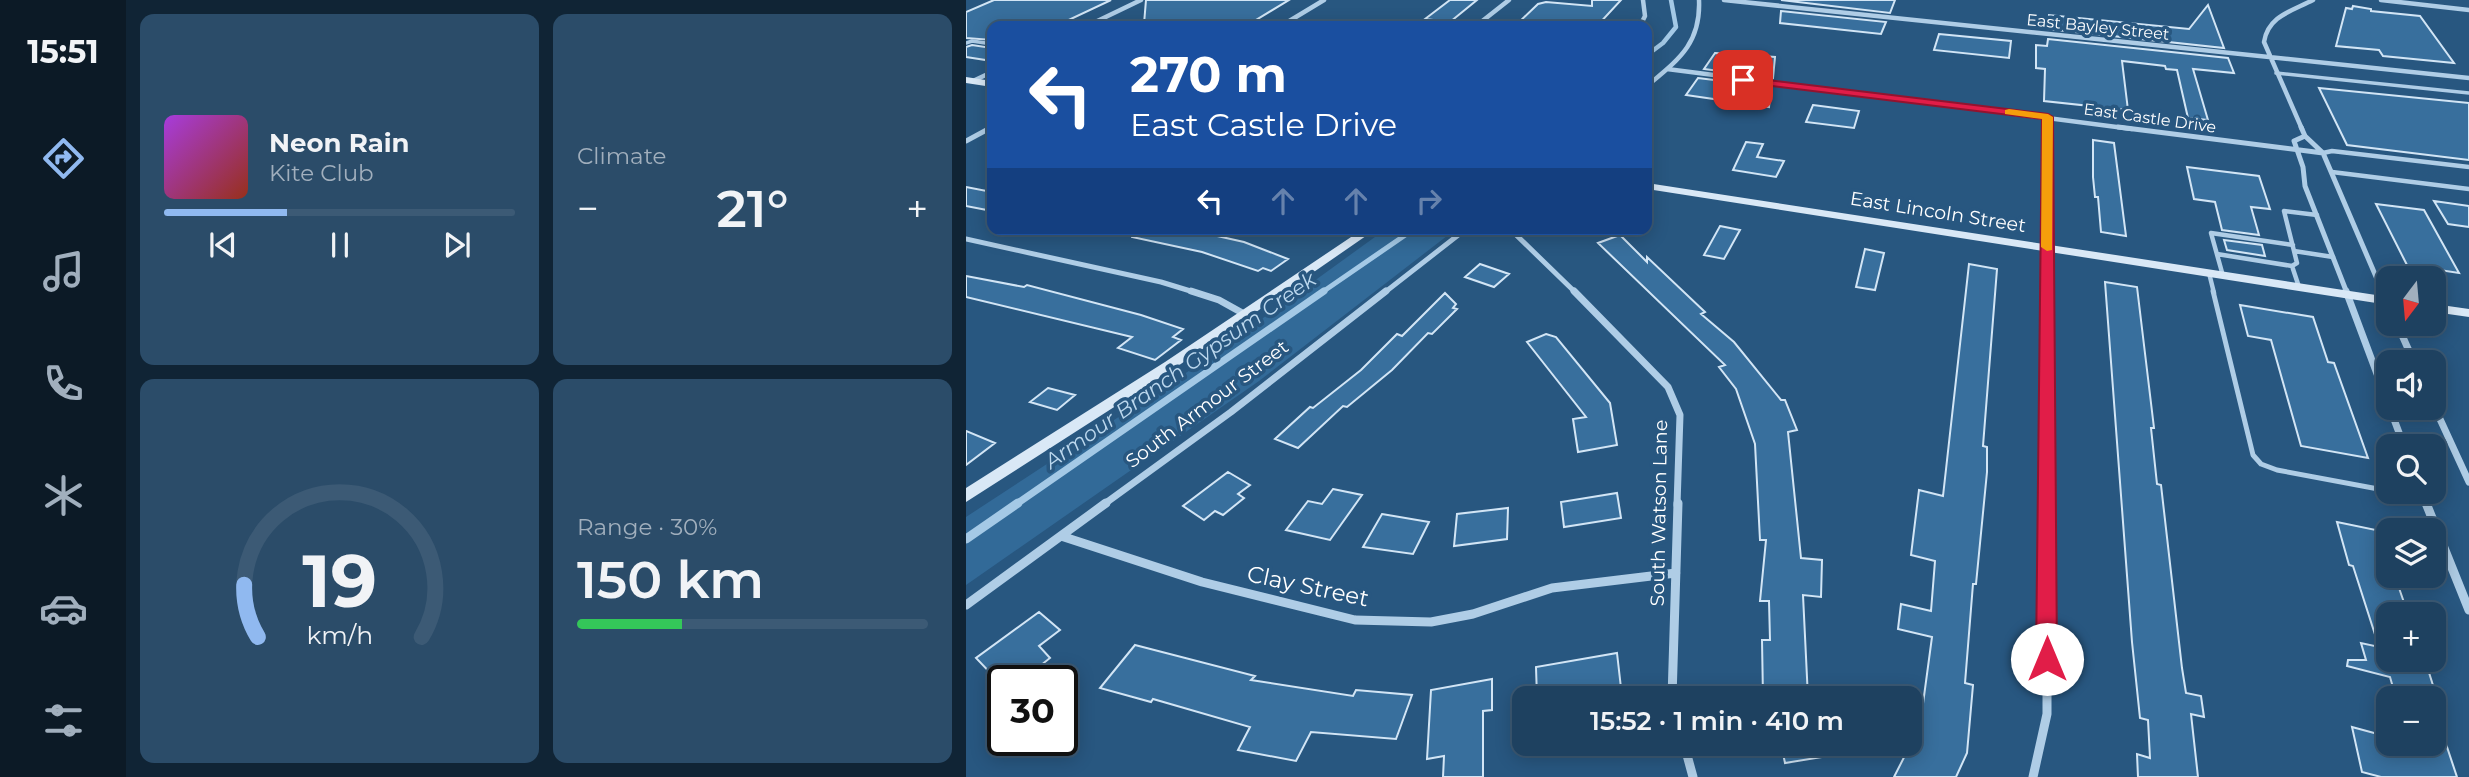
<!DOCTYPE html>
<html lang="en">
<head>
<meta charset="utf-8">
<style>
	:root { --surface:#1e4160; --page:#2b4c69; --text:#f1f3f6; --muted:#a1afbd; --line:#3c5a75; --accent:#90b9f0 }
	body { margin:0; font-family:Montserrat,sans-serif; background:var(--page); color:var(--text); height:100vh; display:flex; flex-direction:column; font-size:26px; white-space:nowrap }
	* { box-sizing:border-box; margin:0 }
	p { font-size:23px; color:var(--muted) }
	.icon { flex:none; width:38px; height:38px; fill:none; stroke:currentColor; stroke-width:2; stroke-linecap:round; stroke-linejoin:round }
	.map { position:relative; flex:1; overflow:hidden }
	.sheet { display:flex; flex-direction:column; gap:14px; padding:14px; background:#102435; width:840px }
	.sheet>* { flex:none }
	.top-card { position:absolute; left:21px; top:21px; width:665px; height:214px; border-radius:14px; box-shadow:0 4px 18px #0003,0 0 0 2px var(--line); background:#1a4fa0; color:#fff; overflow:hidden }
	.needle { width:46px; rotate:196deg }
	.tools { position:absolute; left:1410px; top:266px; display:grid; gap:14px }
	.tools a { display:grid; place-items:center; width:70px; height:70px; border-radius:14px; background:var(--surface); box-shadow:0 4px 18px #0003,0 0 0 2px var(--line); font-size:35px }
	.speed { position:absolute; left:21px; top:665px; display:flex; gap:14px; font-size:35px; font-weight:700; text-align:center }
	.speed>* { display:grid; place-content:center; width:91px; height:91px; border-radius:50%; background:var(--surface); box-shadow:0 4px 18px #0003,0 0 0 2px var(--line); line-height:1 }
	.speed .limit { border:4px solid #111; border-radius:10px; background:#fff; color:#111 }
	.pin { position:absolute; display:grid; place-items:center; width:60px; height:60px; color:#fff; margin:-30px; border-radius:14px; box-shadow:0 4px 10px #0006 }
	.me { position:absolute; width:77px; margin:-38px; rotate:0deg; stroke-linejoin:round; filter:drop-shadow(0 0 5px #0008) }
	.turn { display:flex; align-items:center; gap:24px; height:147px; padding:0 28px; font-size:32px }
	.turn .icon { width:91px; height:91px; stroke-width:2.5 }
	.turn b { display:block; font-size:49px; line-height:60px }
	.lanes { display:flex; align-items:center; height:66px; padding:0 28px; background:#0003; justify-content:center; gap:35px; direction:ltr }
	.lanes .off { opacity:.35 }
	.big { font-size:52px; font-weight:600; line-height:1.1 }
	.sheet .tile { flex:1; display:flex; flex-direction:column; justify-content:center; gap:10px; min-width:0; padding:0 24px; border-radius:14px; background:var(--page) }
	.sheet .dial { align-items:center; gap:0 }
	.dial svg { height:182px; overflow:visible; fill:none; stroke:var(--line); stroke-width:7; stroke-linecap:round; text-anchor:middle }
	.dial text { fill:var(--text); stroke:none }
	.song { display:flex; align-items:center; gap:21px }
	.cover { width:84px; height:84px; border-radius:10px; background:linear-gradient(135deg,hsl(280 70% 55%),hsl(10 70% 35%)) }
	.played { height:7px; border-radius:4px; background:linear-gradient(90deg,var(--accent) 35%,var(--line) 35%) }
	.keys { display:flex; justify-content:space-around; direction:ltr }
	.heat { display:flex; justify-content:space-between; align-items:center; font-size:38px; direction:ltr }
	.charge { height:10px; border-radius:5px; background:linear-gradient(90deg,#34c759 30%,var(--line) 0) }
	.sheet .tiles { flex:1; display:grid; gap:14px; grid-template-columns:repeat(2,1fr) }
	.trip { position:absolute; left:546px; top:686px; width:410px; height:70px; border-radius:14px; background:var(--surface); box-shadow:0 4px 18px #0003,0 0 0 2px var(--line); font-weight:600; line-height:70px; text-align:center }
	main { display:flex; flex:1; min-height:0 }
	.menu { display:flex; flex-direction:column; width:126px; justify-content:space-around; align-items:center; background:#0c1a26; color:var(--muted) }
	.menu .icon { width:49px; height:49px }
	.menu .on { color:var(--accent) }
	.menu b { font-size:32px; color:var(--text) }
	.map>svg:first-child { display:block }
	.green { fill:#326a98 }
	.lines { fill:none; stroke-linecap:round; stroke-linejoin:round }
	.stream-far3 { stroke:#a4c9e6; stroke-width:4.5 }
	.stream-far2 { stroke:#a4c9e6; stroke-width:5 }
	.stream-far1 { stroke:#a4c9e6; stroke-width:7 }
	.stream { stroke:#a4c9e6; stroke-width:9 }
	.building { fill:#386f9d; stroke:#d2e5f5; stroke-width:2 }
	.lane-far2 { stroke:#afcde6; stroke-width:3.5 }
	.lane-far1 { stroke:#afcde6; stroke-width:4.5 }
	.lane { stroke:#afcde6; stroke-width:5 }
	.street-far3 { stroke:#afcde6; stroke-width:4.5 }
	.street-far2 { stroke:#afcde6; stroke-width:5 }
	.street-far1 { stroke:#afcde6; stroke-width:7 }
	.street { stroke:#afcde6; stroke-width:9 }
	.secondary { fill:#d9e8f6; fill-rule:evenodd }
	.route { fill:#e11d48; stroke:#92132f; stroke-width:2 }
	.slow { fill:#f59e0b }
	.labels { text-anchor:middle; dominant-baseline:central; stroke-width:7; stroke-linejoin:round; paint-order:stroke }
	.far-street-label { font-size:16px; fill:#fff; stroke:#285780 }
	.street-label { font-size:19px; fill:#fff; stroke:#285780 }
	.water-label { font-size:21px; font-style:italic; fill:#bbd7ed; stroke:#285780 }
	.near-street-label { font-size:23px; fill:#fff; stroke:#285780 }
</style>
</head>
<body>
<main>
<nav class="menu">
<b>15:51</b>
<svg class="icon on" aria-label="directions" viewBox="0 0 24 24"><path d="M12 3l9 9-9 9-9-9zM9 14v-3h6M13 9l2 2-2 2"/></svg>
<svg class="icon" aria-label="music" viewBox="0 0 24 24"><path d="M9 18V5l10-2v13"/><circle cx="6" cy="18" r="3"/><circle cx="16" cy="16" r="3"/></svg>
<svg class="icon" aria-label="phone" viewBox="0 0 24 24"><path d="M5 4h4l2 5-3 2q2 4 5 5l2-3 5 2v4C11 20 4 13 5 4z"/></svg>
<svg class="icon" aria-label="climate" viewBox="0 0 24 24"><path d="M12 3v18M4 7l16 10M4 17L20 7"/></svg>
<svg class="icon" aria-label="car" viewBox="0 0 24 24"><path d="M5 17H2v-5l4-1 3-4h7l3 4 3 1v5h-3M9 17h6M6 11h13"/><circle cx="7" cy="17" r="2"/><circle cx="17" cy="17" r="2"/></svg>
<svg class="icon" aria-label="filters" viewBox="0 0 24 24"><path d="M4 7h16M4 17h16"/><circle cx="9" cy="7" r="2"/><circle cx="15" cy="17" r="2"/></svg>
</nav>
<section class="sheet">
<div class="tiles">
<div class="tile">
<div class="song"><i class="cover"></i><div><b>Neon Rain</b><p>Kite Club</p></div></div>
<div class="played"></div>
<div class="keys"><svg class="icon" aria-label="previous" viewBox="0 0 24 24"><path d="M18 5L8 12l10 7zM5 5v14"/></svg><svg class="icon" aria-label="pause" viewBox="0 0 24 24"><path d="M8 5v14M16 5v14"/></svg><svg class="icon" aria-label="next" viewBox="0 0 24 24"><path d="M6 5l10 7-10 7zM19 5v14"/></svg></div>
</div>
<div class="tile"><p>Climate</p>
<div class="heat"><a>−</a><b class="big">21°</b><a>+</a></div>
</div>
<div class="tile dial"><svg viewBox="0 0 100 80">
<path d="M14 69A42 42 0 1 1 86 69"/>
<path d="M14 69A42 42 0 0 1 8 46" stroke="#90b9f0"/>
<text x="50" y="56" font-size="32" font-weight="700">19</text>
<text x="50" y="72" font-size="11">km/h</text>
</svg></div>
<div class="tile"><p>Range · 30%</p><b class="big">150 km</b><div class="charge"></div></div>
</div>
</section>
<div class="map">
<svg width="1503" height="777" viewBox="0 0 1503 777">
	<rect width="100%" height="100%" fill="#285780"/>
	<path class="green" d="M420 229H490L293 381 0 585V517L232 365Z"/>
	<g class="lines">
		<path class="stream-far3" d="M681 55 697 43 710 27 705 0"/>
		<path class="stream-far2" d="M355 293 448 229"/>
		<path class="stream-far1" d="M49 505 358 291"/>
		<path class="stream" d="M0 539 52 503"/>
	</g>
	<path class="building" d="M28 0H145L90 26H26V40L0 38V12Z
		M180 0H323L280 26 178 24Z
		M484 0H511L484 22 459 19Z
		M626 0H655L631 26H549L572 4 580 2 626 6Z
		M815 0H929L924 13Z
		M1242 5 1258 48 1082 29 1083 15 1223 29Z
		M1387 6 1405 9V11L1454 16 1488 63 1417 56 1413 50 1370 46 1380 8 1386 9Z
		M815 11 920 22 915 34 814 23Z
		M973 34 1045 41 1043 58 968 50Z
		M1082 39 1262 58 1268 73 1227 69 1242 120 1222 118 1211 70 1200 69 1199 66 1156 61 1162 110 1078 101 1079 69 1070 68V45L1081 46Z
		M6 45 26 48V61L0 57V47Z
		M749 53 809 57 807 78 738 69Z
		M732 78 805 87 803 107 720 95Z
		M1353 88 1503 103V160L1381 145Z
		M847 105 893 111 888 128 840 122Z
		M1127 140 1148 143 1160 236 1135 232 1132 197H1129L1127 177Z
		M780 142 797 144 791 157 818 161 810 177 767 170Z
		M1221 167 1293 176 1304 209 1285 207 1293 235 1256 230 1249 202 1228 199Z
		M0 187 26 192V211L0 206Z
		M1468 201 1503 206V227L1482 224Z
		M1410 204 1458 210 1493 273 1441 265Z
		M754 226 774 230 758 259 738 255Z
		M166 229H220L278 242 322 259 305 271 297 268 292 271 236 252 166 237Z
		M654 235 681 262V257L739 312 735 314 768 342 815 400H819L831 430 822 432 835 558 856 560 855 597 837 595 842 698H797L796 640H804L803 601H794L800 540H794L789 444 770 389 753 367 759 365 632 243Z
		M1258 240 1296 245 1299 256 1261 250Z
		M899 249 918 253 909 290 890 287Z
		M514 264 543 274 528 287 499 277Z
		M1003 264 1031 269 1017 446 1021 447V472L1010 584H1007L999 683 1007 685 1001 753 990 777H928L954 726 966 637 932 629 935 604 965 611 969 561 945 555 953 490 977 496Z
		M0 276 58 287 61 285 175 315 217 329 207 337 215 340 189 360 152 348 166 337 0 297Z
		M1139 282 1171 287 1188 428H1185L1191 484 1195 485 1216 668 1220 693 1235 696 1238 717 1225 714 1232 777H1172L1171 754 1184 758 1182 720 1174 718 1166 642Z
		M479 293 490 304 487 308 491 309 466 334 462 333 426 370 381 407 377 406 332 448 309 439 344 407 347 408 395 370 431 334 436 336Z
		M1274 305 1347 317 1362 362 1368 363 1402 458 1335 446 1305 340 1282 336Z
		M580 334 590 337 644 403 651 445 612 452 607 419 620 417 561 342Z
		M82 388 109 395 91 410 64 402Z
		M0 431 29 443 0 465Z
		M262 472 284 485 272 494 278 498 257 515 249 511 238 520 217 506Z
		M367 489 396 495 364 540 320 530 342 501 356 504Z
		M651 493 655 518 598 527 595 502Z
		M542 508 541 539 488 546 491 514Z
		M416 514 463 522 447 554 397 547Z
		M1371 522 1410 530 1423 570V586L1433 588 1442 614H1423V660H1459L1471 698H1430L1424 677 1381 666 1382 660H1400L1395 643 1413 647 1387 566 1383 565Z
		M73 612 94 630 73 646 84 658 55 681H32L10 658Z
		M169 645 289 676 285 680 387 696 390 690 446 695 430 739 345 732 330 761 272 750 284 727 187 699 185 702 134 688Z
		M651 653 655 688 597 698H571L570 667Z
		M526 679V710L517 711V777H477L478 756 461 759 465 690Z
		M1386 727 1423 737V744H1480L1491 777H1415L1396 772Z
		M815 744H875V754L819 763Z"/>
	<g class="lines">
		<path class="lane-far2" d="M0 43 6 41 26 44
			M1310 73 1503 93"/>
		<path class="lane-far1" d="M1357 153 1366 151 1503 167
			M1366 172 1503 189
			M1328 251 1367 257
			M1251 254 1326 266
			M1243 273 1248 293
			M1257 276 1245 233 1327 245
			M1333 287 1326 266 1331 263 1318 211 1351 215"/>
		<path class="lane" d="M1247 291 1287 455 1295 464 1311 470 1423 491
			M1427 492 1458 498"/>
		<path class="street-far3" d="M758 0 1503 78
			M1415 0 1503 10
			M121 26 175 0
			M315 26 358 0
			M510 26 543 0
			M674 26 679 16 677 0
			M701 69 1166 129
			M7 81 26 72
			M681 86C712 60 735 44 733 0
			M23 129 26 127
			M1082 129V117
			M1336 129 1298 42C1302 16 1326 11 1347 0"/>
		<path class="street-far2" d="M1152 127 1357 153
			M1335 127 1339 136 1357 153 1417 293
			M1339 136 1328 141 1337 167 1339 186 1381 293
			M0 141 26 127
			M544 229 610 293
			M0 239 195 282 231 293
			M418 293 500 229
			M1082 293V127"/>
		<path class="street-far1" d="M225 291 253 300 280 315
			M608 291 702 387 714 415 711 505
			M1380 291 1438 446
			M1417 291 1423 306
			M1431 324 1448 362
			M1468 406 1503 482
			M1456 492 1461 505
			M137 505 265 412 420 291
			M1081 505 1082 291"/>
		<path class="street" d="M1460 503 1503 610
			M95 536 236 582 389 620 465 622 507 614 586 588 710 573
			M0 605 140 503
			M706 698 712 503
			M718 744 727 777
			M1067 777 1081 714V503"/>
		<path class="secondary" d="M0 77 26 81V87L0 83Z
			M681 183 1423 297V305L681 189Z
			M397 229H410L209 368 0 502V488L199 362Z
			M1468 304 1503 309V317L1468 312Z"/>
	</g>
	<path class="route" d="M777 77 1082 114 1087 117 1091 659 1088 666 1081 668 1073 666 1070 659 1076 119 773 82 772 80Z"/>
	<path class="slow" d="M1043 109 1082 114 1087 117 1086 250 1081 251 1075 247 1076 119 1039 114V110Z"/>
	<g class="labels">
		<g class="far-street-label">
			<text transform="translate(1132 27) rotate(6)">East Bayley Street</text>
			<text transform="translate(1184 118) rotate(8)">East Castle Drive</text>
		</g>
		<g class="street-label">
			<text transform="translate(972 212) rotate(9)">East Lincoln Street</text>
			<text transform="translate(241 404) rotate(-37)">South Armour Street</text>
			<text transform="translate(693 513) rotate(-89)">South Watson Lane</text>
		</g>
		<g class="water-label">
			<text transform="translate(214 370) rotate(-35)">Armour Branch Gypsum Creek</text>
		</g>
		<g class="near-street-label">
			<text transform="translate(342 586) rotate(12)">Clay Street</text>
		</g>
	</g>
</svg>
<div class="tools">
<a><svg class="needle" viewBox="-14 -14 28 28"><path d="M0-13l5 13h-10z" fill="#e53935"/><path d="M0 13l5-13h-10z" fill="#a1afbd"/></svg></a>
<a><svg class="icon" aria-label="sound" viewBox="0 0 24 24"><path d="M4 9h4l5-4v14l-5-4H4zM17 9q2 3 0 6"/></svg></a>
<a><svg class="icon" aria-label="search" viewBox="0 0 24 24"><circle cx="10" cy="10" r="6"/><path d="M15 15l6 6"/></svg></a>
<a><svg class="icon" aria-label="layers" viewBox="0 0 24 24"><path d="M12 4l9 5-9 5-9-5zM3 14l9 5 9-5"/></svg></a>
<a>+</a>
<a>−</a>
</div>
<div class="speed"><div class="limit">30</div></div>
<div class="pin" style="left:777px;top:80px;background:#d93025"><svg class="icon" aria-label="arrive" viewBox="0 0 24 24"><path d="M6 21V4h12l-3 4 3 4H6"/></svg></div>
<svg class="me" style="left:1081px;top:659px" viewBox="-20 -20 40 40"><circle r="19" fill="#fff"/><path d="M0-13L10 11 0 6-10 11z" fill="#e11d48"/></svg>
<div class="trip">15:52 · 1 min · 410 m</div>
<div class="top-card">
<div class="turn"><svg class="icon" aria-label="left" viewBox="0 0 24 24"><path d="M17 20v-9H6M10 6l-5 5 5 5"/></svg><div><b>270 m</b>East Castle Drive</div></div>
<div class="lanes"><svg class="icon" aria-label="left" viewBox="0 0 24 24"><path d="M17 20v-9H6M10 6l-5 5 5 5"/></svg><svg class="icon off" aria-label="ahead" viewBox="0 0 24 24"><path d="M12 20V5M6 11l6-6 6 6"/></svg><svg class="icon off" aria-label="ahead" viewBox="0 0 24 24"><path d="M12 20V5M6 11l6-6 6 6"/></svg><svg class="icon off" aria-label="right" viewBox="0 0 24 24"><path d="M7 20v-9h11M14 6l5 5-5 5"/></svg></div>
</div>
</div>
</main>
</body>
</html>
